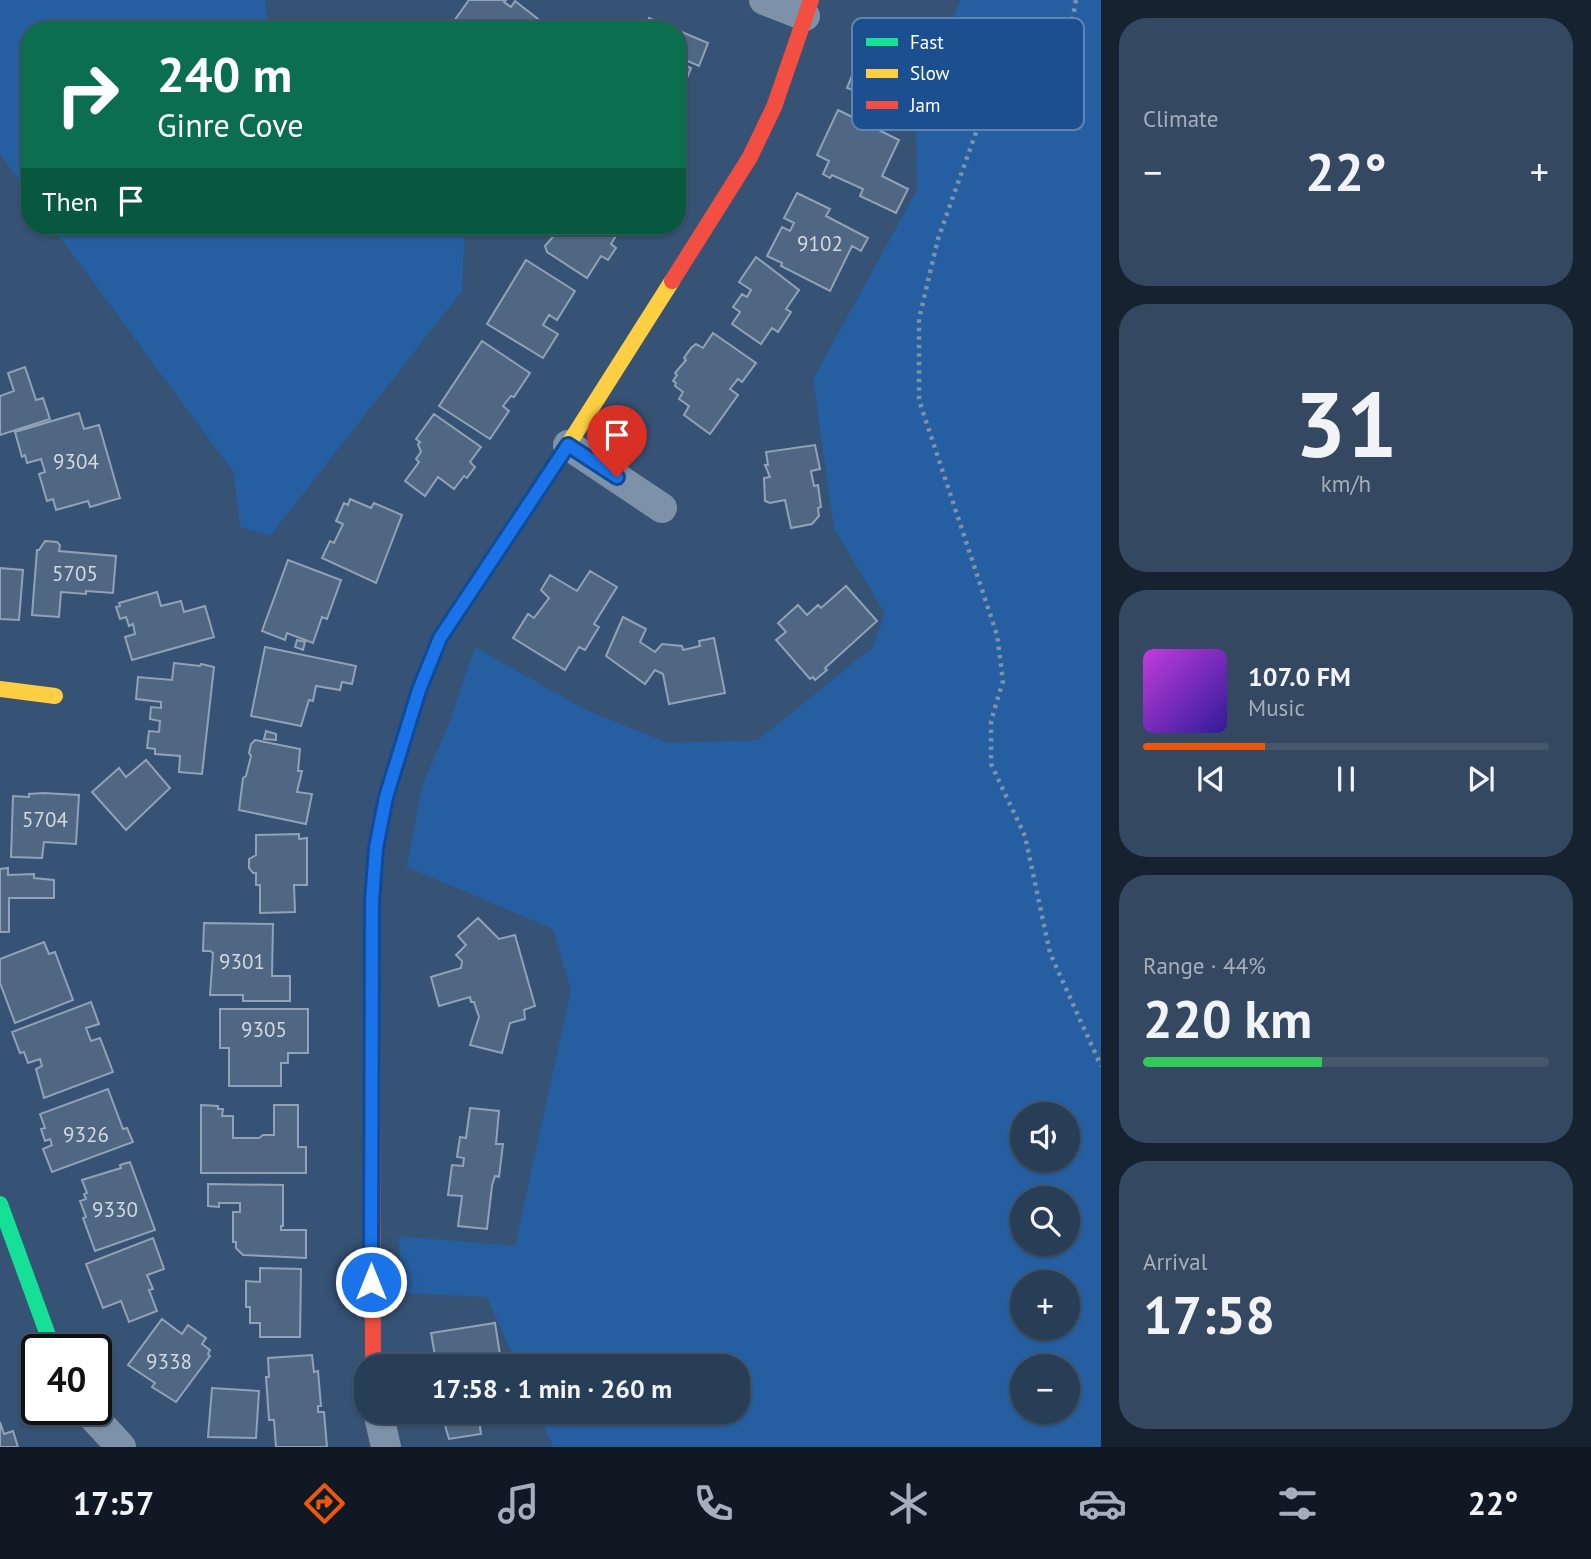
<!DOCTYPE html>
<html lang="en">
<head>
<meta charset="utf-8">
<style>
	:root { --surface:#283e57; --page:#344961; --text:#f1f3f6; --muted:#a5aeba; --line:#44576d; --accent:#ea580c }
	body { margin:0; font-family:"PT Sans",sans-serif; background:var(--page); color:var(--text); height:100vh; display:flex; flex-direction:column; font-size:26px; white-space:nowrap }
	* { box-sizing:border-box; margin:0 }
	p { font-size:23px; color:var(--muted) }
	.icon { flex:none; width:38px; height:38px; fill:none; stroke:currentColor; stroke-width:2; stroke-linecap:round; stroke-linejoin:round }
	.map { position:relative; flex:1; overflow:hidden }
	.sheet { display:flex; flex-direction:column; gap:18px; padding:18px; background:#162230; width:490px }
	.sheet>* { flex:none }
	.guide { position:absolute; left:21px; top:21px; width:665px; height:214px; border-radius:28px; box-shadow:0 2px 5px #0004,0 0 0 2px var(--line); background:#0b6e4f; color:#fff; overflow:hidden }
	.buttons { position:absolute; left:1010px; top:1102px; display:grid; gap:14px }
	.buttons a { display:grid; place-items:center; width:70px; height:70px; border-radius:50%; background:var(--surface); box-shadow:0 2px 5px #0004,0 0 0 2px var(--line); font-size:35px }
	.speed { position:absolute; left:21px; top:1334px; display:flex; gap:14px; font-size:35px; font-weight:700; text-align:center }
	.speed>* { display:grid; place-content:center; width:91px; height:91px; border-radius:50%; background:var(--surface); box-shadow:0 2px 5px #0004,0 0 0 2px var(--line); line-height:1 }
	.speed .limit { border:4px solid #111; border-radius:10px; background:#fff; color:#111 }
	.pin { position:absolute; display:grid; place-items:center; width:60px; height:60px; color:#fff; margin:-72px -30px; border-radius:50% 50% 50% 0; rotate:-45deg; box-shadow:0 0 7px #0007 }
	.pin .icon { rotate:45deg }
	.me { position:absolute; width:77px; margin:-38px; rotate:0deg; stroke-linejoin:round; filter:drop-shadow(0 0 5px #0008) }
	.turn { display:flex; align-items:center; gap:24px; height:147px; padding:0 21px; font-size:32px }
	.turn .icon { width:91px; height:91px; stroke-width:2.5 }
	.turn b { display:block; font-size:49px; line-height:60px }
	.then { display:flex; align-items:center; height:66px; padding:0 21px; background:#0003; gap:14px; font-size:26px }
	.big { font-size:52px; font-weight:800; line-height:1.1 }
	.sheet .tile { flex:1; display:flex; flex-direction:column; justify-content:center; gap:10px; min-width:0; padding:0 24px; border-radius:28px; background:var(--page) }
	.sheet .dial { align-items:center; gap:0 }
	.dial b { font-size:91px; line-height:1 }
	.song { display:flex; align-items:center; gap:21px }
	.cover { width:84px; height:84px; border-radius:10px; background:linear-gradient(135deg,hsl(290 70% 55%),hsl(250 70% 35%)) }
	.played { height:7px; border-radius:4px; background:linear-gradient(90deg,var(--accent) 30%,var(--line) 30%) }
	.keys { display:flex; justify-content:space-around; direction:ltr }
	.heat { display:flex; justify-content:space-between; align-items:center; font-size:38px; direction:ltr }
	.charge { height:10px; border-radius:5px; background:linear-gradient(90deg,#34c759 44%,var(--line) 0) }
	.trip { position:absolute; left:354px; top:1354px; width:396px; height:70px; border-radius:28px; background:var(--surface); box-shadow:0 2px 5px #0004,0 0 0 2px var(--line); font-weight:800; line-height:70px; text-align:center }
	.tab-bar { display:flex; height:112px; justify-content:space-around; align-items:center; background:#101923; color:var(--muted) }
	.tab-bar .icon { width:49px; height:49px }
	.tab-bar .on { color:var(--accent) }
	.tab-bar b { font-size:32px; color:var(--text) }
	main { display:flex; flex:1; min-height:0 }
	.map>svg:first-child { display:block }
	.green { fill:#265fa1; fill-rule:evenodd }
	.building { fill:#506783; stroke:#92a2b6; stroke-width:2 }
	.lines { fill:none; stroke-linecap:round; stroke-linejoin:round }
	.path { stroke:#7d92a8; stroke-width:4.5; stroke-dasharray:3.5 5; stroke-linecap:butt }
	.street { stroke:#7d92a8; stroke-width:30 }
	.fast { stroke:#16e098; stroke-width:16 }
	.slow { stroke:#ffcf43; stroke-width:16 }
	.jam { stroke:#f24e42; stroke-width:16 }
	.route-casing { stroke:#114b97; stroke-width:18 }
	.route { stroke:#1a73e8; stroke-width:12 }
	.labels { text-anchor:middle; dominant-baseline:central; stroke-width:7; stroke-linejoin:round; paint-order:stroke }
	.number-label { font-size:21px; fill:#d3d9e0 }
	.key { fill:#1b4f8f; stroke:#5f84b1; stroke-width:2 }
	.key-label { font-size:19px; fill:#fff }
</style>
</head>
<body>
<main>
<div class="map">
<svg width="1101" height="1447" viewBox="0 0 1101 1447">
	<rect width="100%" height="100%" fill="#365274"/>
	<path class="green" d="M0 0H265L268 30H30V195L0 154Z
		M960 0H1101V1447H553L538 1412H737V1367H518L487 1297 401 1293 399 1236 515 1246 571 990 553 929 407 867 422 786 450 721 475 647 584 709 668 743 758 740 873 647 885 613 834 528 813 379 917 190 916 112ZM1022 1115H1068V1160H1022ZM1022 1199H1068V1244H1022ZM1022 1283H1068V1328H1022ZM1022 1367H1068V1412H1022Z
		M52 226H465L462 291 270 536 240 527 234 473Z"/>
	<path class="building" d="M469 0H506L504 2 511 7 515 1 538 19 530 30H458L453 26 454 21Z
		M649 18 676 30H644Z
		M885 19 932 37 928 48 936 51 922 90 913 87 909 98 889 90 885 102 847 88 857 63 871 68 877 51 871 49 878 30 881 31Z
		M677 30 708 43 699 66 681 58 679 63 691 68 677 103Z
		M838 110 899 140 882 176 908 189 896 213 860 196 863 189 832 175 830 178 823 174 829 161 817 155Z
		M797 193 830 209 826 216 868 238 861 251 852 246 830 291 781 266 782 263 767 256 782 227 790 231 794 223 784 218Z
		M562 226H622L611 244 616 248 608 260 601 256 587 278 547 252 545 246Z
		M756 257 799 290 786 309 791 312 778 332 772 328 761 344 732 324 740 312 733 307 742 294 747 297 751 290 739 282Z
		M526 260 575 291 557 320 549 315 543 325 558 334 543 358 487 324Z
		M713 333 756 363 742 382 738 379 730 389 738 395 710 434 684 415 689 406 679 399 683 392 675 386 676 383 673 381 677 375 675 373 686 360 684 358 691 348 696 344 703 348Z
		M482 341 530 373 514 397 511 396 503 406 509 411 490 439 439 406Z
		M25 367 36 400 43 398 50 419 0 435V396L14 391 8 373Z
		M79 413 84 429 99 425 120 498 90 507 88 501 56 510 53 499 47 501 39 474 45 472 41 459 27 463 25 455 22 457 15 432Z
		M434 414 481 447 470 462 475 467 467 478 464 476 454 489 438 477 425 496 405 481 419 462 416 459 421 452 418 444 420 442 416 439Z
		M815 445 820 469 811 471 814 486 818 485 821 507 818 508 819 516 812 524 791 528 785 500 770 503 765 501 764 478 770 477 765 465H768L766 452Z
		M350 499 371 508 374 503 402 515 376 583 322 558 330 541 334 543 343 524 336 521 344 503 348 505Z
		M45 541 57 542 60 545 59 551 116 556 113 593 86 591V594L61 592 59 617 32 615 37 550H39Z
		M288 560 341 580 327 619 322 617 313 643 287 633 285 640 262 631Z
		M0 568 23 570 19 620 0 619Z
		M590 571 617 587 594 624 599 627 585 650 579 647 565 670 513 638 528 614 534 618 549 598 541 590 550 575 577 591Z
		M846 586 877 621 825 668 827 670 815 680 813 677 810 679 776 640 786 632 778 623 798 605 807 615 818 605 821 608Z
		M157 592 161 606 181 601 184 612 205 606 214 637 132 660 125 637 135 634 133 624 129 626 126 617 120 619 116 607 120 606 119 603Z
		M623 617 646 629 640 642 655 652 662 644 682 646 683 650 700 646 699 641 714 638 725 693 669 704 663 674 655 670 645 684 606 656Z
		M297 640 305 642 303 650 295 647Z
		M265 647 356 666 352 684 342 682 340 690 316 686 313 701 309 700 301 726 251 716Z
		M174 663 200 666 201 664 214 667 202 774 179 772 180 756 155 754V749L147 748 149 731 159 732 160 721 150 719 151 707 161 708V702L136 699 138 677 172 680Z
		M266 731 276 734V740L264 739Z
		M255 740 300 749 298 771H302L297 792 312 794 306 824 239 810 243 778 246 776 251 756 249 753 251 744Z
		M146 760 170 788 126 830 92 792 119 768 126 777Z
		M43 793 79 795 76 844 44 842 42 858 11 857 13 796 29 797V794Z
		M299 834V839L307 838V885H294L295 912 260 913V885H256V873H253L249 868V859L256 855V835Z
		M8 868V875L34 874V878L54 880V898H9V932H0V869Z
		M478 918 499 939 515 935 535 1006 524 1010 525 1019 510 1023 502 1053 470 1045 479 1017 474 1002H471L470 997 439 1006 431 977 461 968 462 961 456 955 466 945 458 936Z
		M204 923 273 924 272 976H290V1001H243V995H210L213 953 210 951H203Z
		M44 942 49 954 55 952 73 1000 15 1023 0 983V959Z
		M91 1002 99 1024 86 1028 91 1041 100 1038 113 1072 44 1098 36 1069 42 1066 40 1059 28 1063 24 1052 20 1053 12 1032Z
		M220 1009H308V1053H288V1063H281V1086H229V1048H220Z
		M108 1089 123 1129 127 1128 133 1142 52 1172 43 1149 52 1145 50 1139 45 1141 41 1129 45 1128 40 1114Z
		M201 1105 218 1106V1109H223L222 1116H233V1138H259L263 1135H274V1105H298V1147H306V1173H201Z
		M470 1108 499 1111 496 1144H503L499 1177 495 1176 492 1186 487 1229 458 1226 462 1196 448 1195 452 1165 463 1166 464 1158 457 1157 460 1137 466 1138Z
		M130 1162 155 1230 95 1251 83 1218 86 1217 80 1201 86 1199 84 1194 87 1193 82 1180 121 1168 120 1165Z
		M208 1184 283 1185V1226H281V1230H306V1258L243 1255 236 1248V1242H233V1212H240V1203H219V1207L208 1206Z
		M153 1238 164 1269 147 1275 153 1289 149 1290 157 1311 129 1322 121 1301 103 1308 86 1264Z
		M260 1268 301 1269 300 1337H260V1323H250V1307H246V1281L260 1282Z
		M162 1319 182 1334 188 1325 206 1338 202 1344 210 1350 208 1354 210 1356 176 1402 152 1387 155 1383 128 1365Z
		M495 1323 502 1367H437L443 1360V1355L435 1356 431 1333Z
		M312 1355 314 1372 318 1371 321 1406H318V1412H324L327 1447H276L274 1420H269L266 1377H269L268 1358Z
		M212 1388 259 1391 256 1438 208 1437Z
		M441 1412H478L481 1434 449 1439Z
		M0 1422 4 1434 13 1431 18 1447H0Z"/>
	<g class="lines">
		<path class="path" d="M1076 0 1072 23 1019 72 978 127 938 239 919 319V400L997 635 1003 681 991 721V764L1025 836 1050 953 1101 1066"/>
		<path class="street" d="M764 0 805 16
			M568 445 662 508
			M86 1409 121 1447
			M378 1412 386 1447"/>
		<path class="fast" d="M372 1001V901L376 848 386 797 419 690 440 638 478 581
			M0 1204 53 1349"/>
		<path class="slow" d="M478 581 568 445 672 281
			M0 689 55 696"/>
		<path class="jam" d="M672 281 750 157 774 107 811 0
			M372 1001 373 1367"/>
	</g>
	<g class="lines">
		<g class="route-casing">
			<path id="route" d="M371 1282 372 901 376 848 386 797 419 690 440 638 568 445 617 477"/>
		</g>
		<use href="#route" class="route"/>
	</g>
	<g class="labels">
		<g class="number-label">
			<text x="820" y="243">9102</text>
			<text x="76" y="461">9304</text>
			<text x="75" y="573">5705</text>
			<text x="45" y="819">5704</text>
			<text x="242" y="961">9301</text>
			<text x="264" y="1029">9305</text>
			<text x="86" y="1134">9326</text>
			<text x="115" y="1209">9330</text>
			<text x="169" y="1361">9338</text>
		</g>
	</g>
	<rect x="852" y="18" width="232" height="112" rx="10" class="key"/>
	<rect x="866" y="38" width="32" height="8" fill="#16e098"/>
	<rect x="866" y="69" width="32" height="9" fill="#ffcf43"/>
	<rect x="866" y="101" width="32" height="8" fill="#f24e42"/>
	<g class="key-label">
		<text x="910" y="49">Fast</text>
		<text x="910" y="80">Slow</text>
		<text x="910" y="112">Jam</text>
	</g>
</svg>
<div class="buttons">
<a><svg class="icon" aria-label="sound" viewBox="0 0 24 24"><path d="M4 9h4l5-4v14l-5-4H4zM17 9q2 3 0 6"/></svg></a>
<a><svg class="icon" aria-label="search" viewBox="0 0 24 24"><circle cx="10" cy="10" r="6"/><path d="M15 15l6 6"/></svg></a>
<a>+</a>
<a>−</a>
</div>
<div class="speed"><div class="limit">40</div></div>
<div class="pin" style="left:617px;top:477px;background:#d93025"><svg class="icon" aria-label="arrive" viewBox="0 0 24 24"><path d="M6 21V4h12l-3 4 3 4H6"/></svg></div>
<svg class="me" style="left:371px;top:1282px" viewBox="-20 -20 40 40"><circle r="17" fill="#1a73e8" stroke="#fff" stroke-width="3"/><path d="M0-11L8 9 0 5-8 9z" fill="#fff"/></svg>
<div class="trip">17:58 · 1 min · 260 m</div>
<div class="guide">
<div class="turn"><svg class="icon" aria-label="right" viewBox="0 0 24 24"><path d="M7 20v-9h11M14 6l5 5-5 5"/></svg><div><b>240 m</b>Ginre Cove</div></div>
<div class="then">Then<svg class="icon" aria-label="arrive" viewBox="0 0 24 24"><path d="M6 21V4h12l-3 4 3 4H6"/></svg></div>
</div>
</div>
<section class="sheet">
<div class="tile"><p>Climate</p>
<div class="heat"><a>−</a><b class="big">22°</b><a>+</a></div>
</div>
<div class="tile dial"><b>31</b><p>km/h</p></div>
<div class="tile">
<div class="song"><i class="cover"></i><div><b>107.0 FM</b><p>Music</p></div></div>
<div class="played"></div>
<div class="keys"><svg class="icon" aria-label="previous" viewBox="0 0 24 24"><path d="M18 5L8 12l10 7zM5 5v14"/></svg><svg class="icon" aria-label="pause" viewBox="0 0 24 24"><path d="M8 5v14M16 5v14"/></svg><svg class="icon" aria-label="next" viewBox="0 0 24 24"><path d="M6 5l10 7-10 7zM19 5v14"/></svg></div>
</div>
<div class="tile"><p>Range · 44%</p><b class="big">220 km</b><div class="charge"></div></div>
<div class="tile"><p>Arrival</p><b class="big">17:58</b></div>
</section>
</main>
<nav class="tab-bar">
<b>17:57</b>
<svg class="icon on" aria-label="directions" viewBox="0 0 24 24"><path d="M12 3l9 9-9 9-9-9zM9 14v-3h6M13 9l2 2-2 2"/></svg>
<svg class="icon" aria-label="music" viewBox="0 0 24 24"><path d="M9 18V5l10-2v13"/><circle cx="6" cy="18" r="3"/><circle cx="16" cy="16" r="3"/></svg>
<svg class="icon" aria-label="phone" viewBox="0 0 24 24"><path d="M5 4h4l2 5-3 2q2 4 5 5l2-3 5 2v4C11 20 4 13 5 4z"/></svg>
<svg class="icon" aria-label="climate" viewBox="0 0 24 24"><path d="M12 3v18M4 7l16 10M4 17L20 7"/></svg>
<svg class="icon" aria-label="car" viewBox="0 0 24 24"><path d="M5 17H2v-5l4-1 3-4h7l3 4 3 1v5h-3M9 17h6M6 11h13"/><circle cx="7" cy="17" r="2"/><circle cx="17" cy="17" r="2"/></svg>
<svg class="icon" aria-label="filters" viewBox="0 0 24 24"><path d="M4 7h16M4 17h16"/><circle cx="9" cy="7" r="2"/><circle cx="15" cy="17" r="2"/></svg>
<b>22°</b>
</nav>
</body>
</html>
